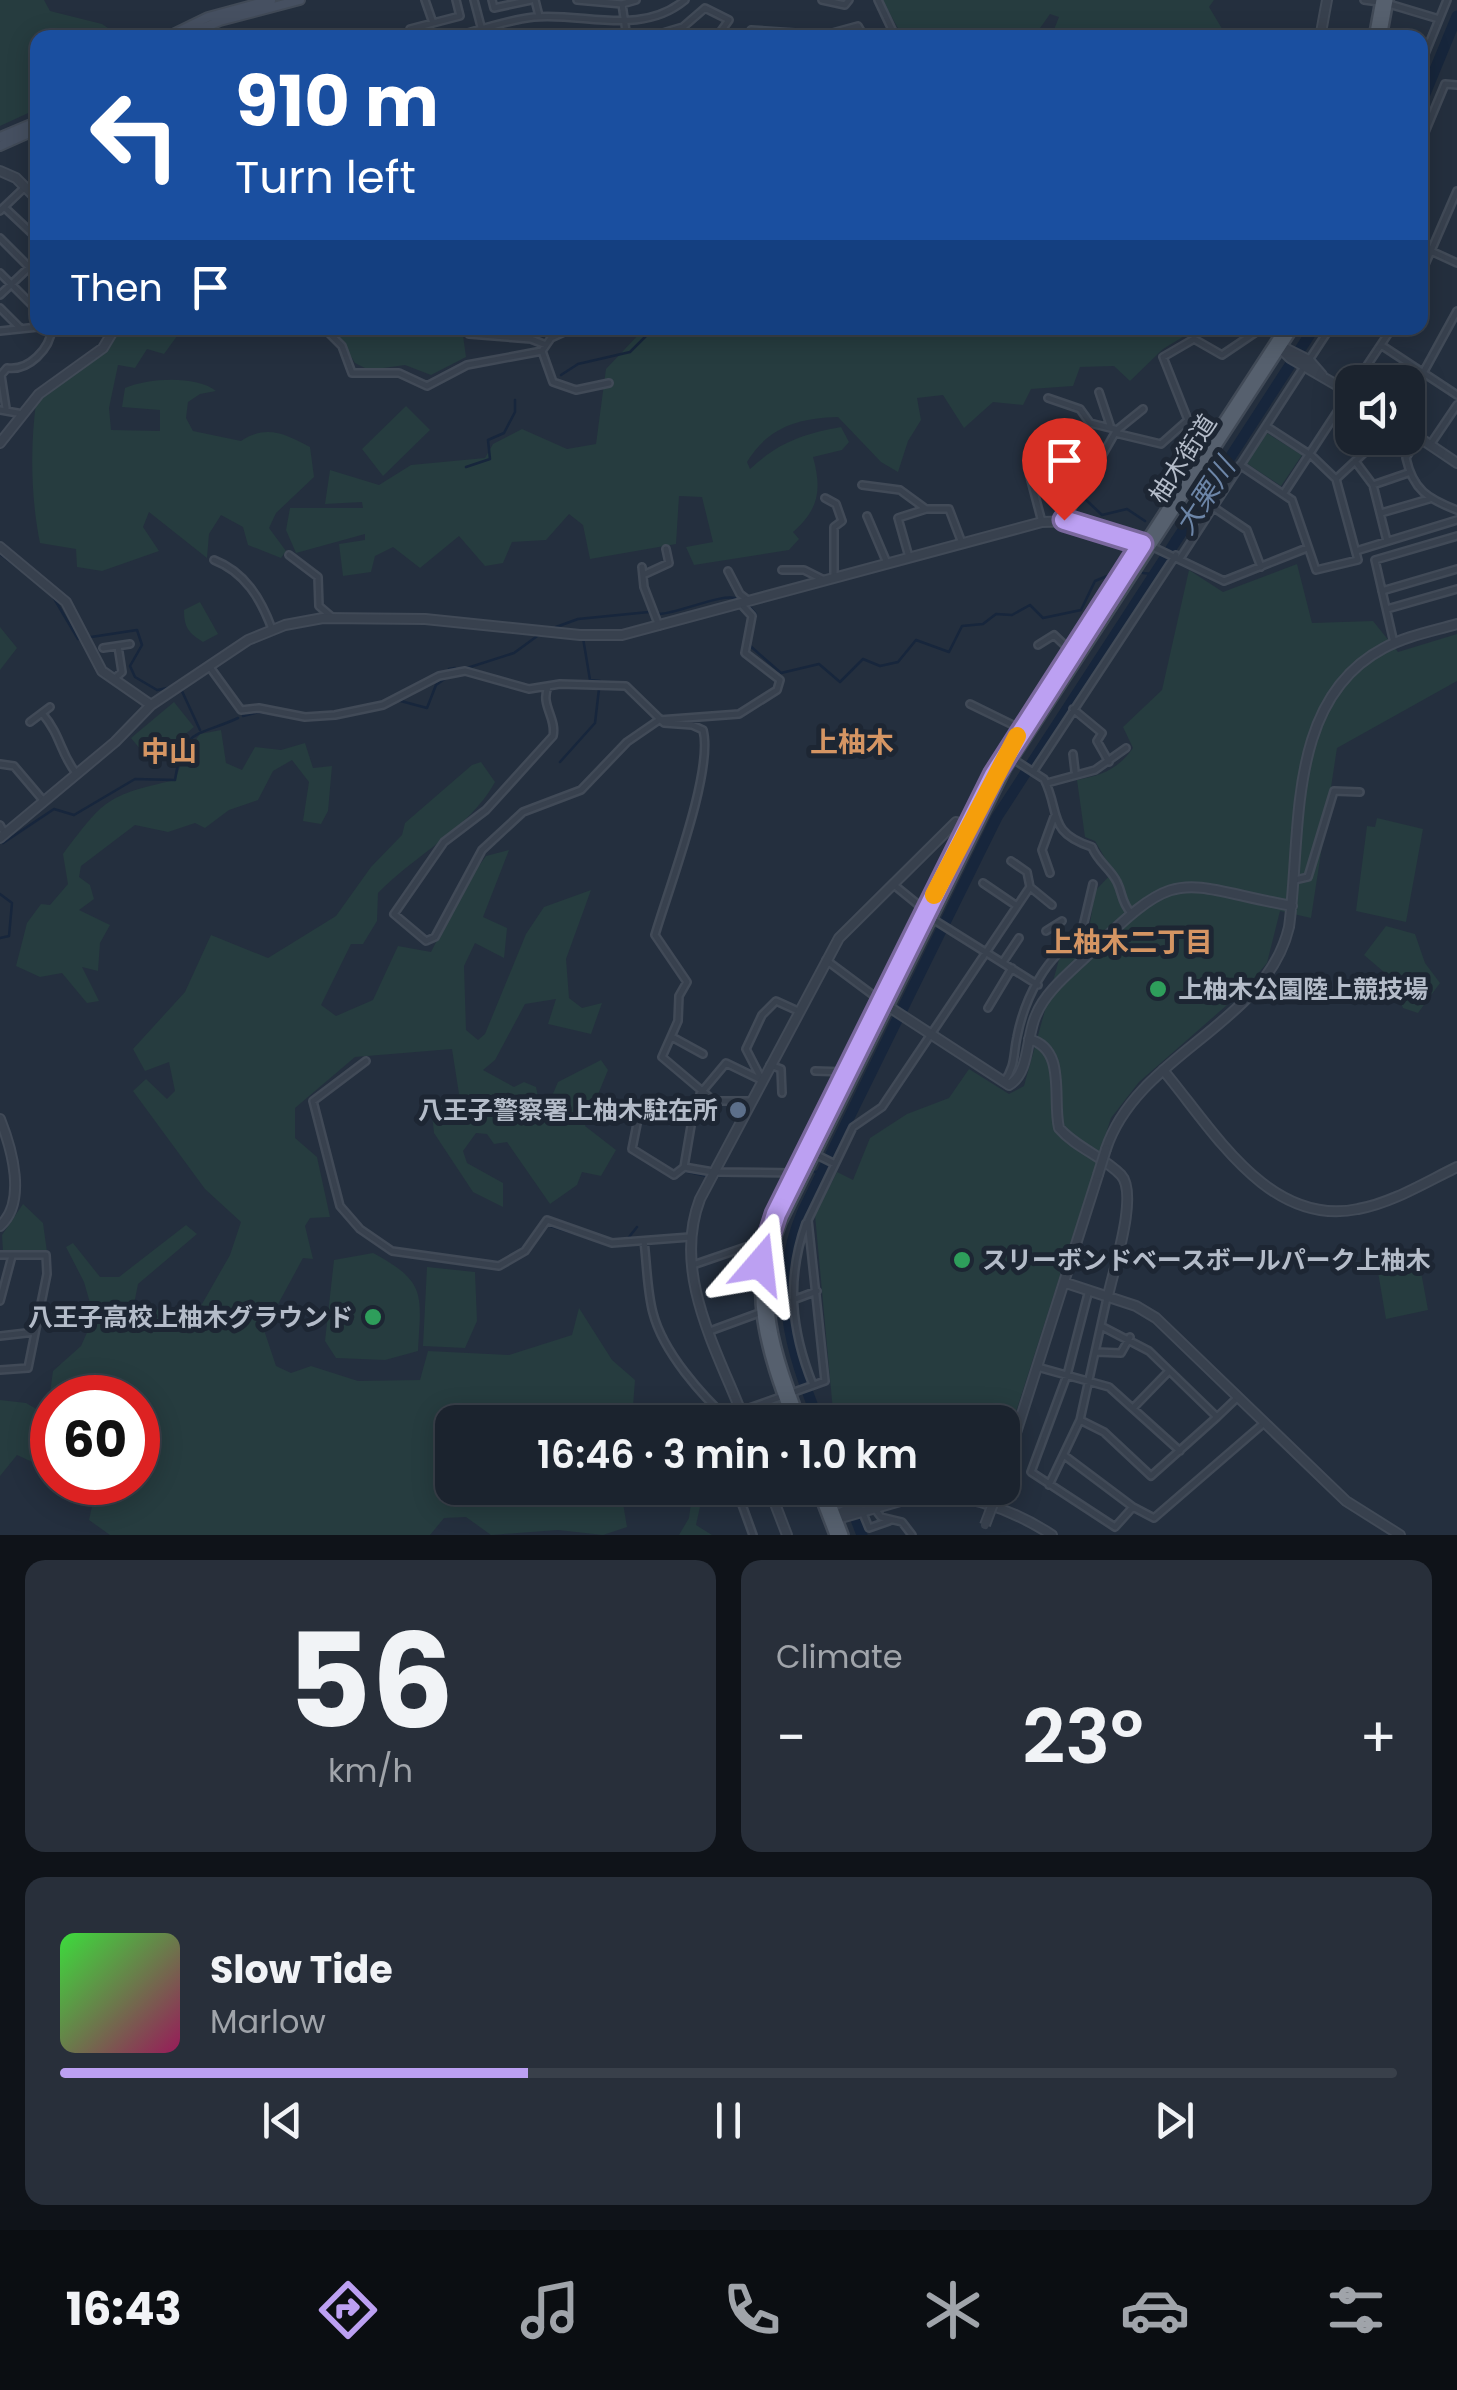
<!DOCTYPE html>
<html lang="en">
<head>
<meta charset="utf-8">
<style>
	:root { --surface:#1b232e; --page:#282f3a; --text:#f1f3f6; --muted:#a0a4aa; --line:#39404a; --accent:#bca0f2 }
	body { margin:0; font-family:Poppins,"Noto Sans JP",sans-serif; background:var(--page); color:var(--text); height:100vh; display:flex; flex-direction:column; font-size:38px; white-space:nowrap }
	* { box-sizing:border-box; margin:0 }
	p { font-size:32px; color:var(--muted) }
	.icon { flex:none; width:55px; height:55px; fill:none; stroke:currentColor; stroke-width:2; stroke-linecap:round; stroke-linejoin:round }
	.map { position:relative; height:1535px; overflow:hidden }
	.side { display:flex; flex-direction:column; gap:25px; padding:25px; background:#0f1319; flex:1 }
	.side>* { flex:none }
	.hud { position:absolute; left:30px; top:30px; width:1398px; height:305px; border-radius:20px; box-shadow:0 5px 25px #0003,0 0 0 2px var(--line); background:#1a4fa0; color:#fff; overflow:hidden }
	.fabs { position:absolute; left:1335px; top:365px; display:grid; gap:20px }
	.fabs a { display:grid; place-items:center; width:90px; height:90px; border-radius:20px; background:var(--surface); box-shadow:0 5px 25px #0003,0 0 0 2px var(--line); font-size:50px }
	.speed { position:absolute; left:30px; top:1375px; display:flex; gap:20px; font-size:50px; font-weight:700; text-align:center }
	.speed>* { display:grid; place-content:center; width:130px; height:130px; border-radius:50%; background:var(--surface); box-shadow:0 5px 25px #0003,0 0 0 2px var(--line); line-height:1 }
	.speed .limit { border:15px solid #d22; background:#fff; color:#111 }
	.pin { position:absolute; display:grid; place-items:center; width:85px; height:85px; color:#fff; margin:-102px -42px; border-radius:50% 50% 50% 0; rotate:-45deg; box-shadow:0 0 10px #0007 }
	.pin .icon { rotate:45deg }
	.me { position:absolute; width:110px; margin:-55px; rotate:17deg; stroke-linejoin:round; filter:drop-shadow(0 0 8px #0008) }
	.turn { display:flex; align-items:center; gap:35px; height:210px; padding:0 40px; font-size:45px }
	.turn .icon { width:130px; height:130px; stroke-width:2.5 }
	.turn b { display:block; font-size:70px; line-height:85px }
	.then { display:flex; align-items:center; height:95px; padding:0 40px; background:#0003; gap:20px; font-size:38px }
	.big { font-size:75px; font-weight:600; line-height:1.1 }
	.side .card { flex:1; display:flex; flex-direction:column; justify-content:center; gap:15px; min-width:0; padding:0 35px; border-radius:20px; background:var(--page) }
	.side .dial { align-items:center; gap:0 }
	.dial b { font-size:130px; line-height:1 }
	.song { display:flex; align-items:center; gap:30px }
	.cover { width:120px; height:120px; border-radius:15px; background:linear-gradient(135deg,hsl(120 70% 55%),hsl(330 70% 35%)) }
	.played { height:10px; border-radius:5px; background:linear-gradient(90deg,var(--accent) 35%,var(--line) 35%) }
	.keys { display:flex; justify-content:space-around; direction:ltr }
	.heat { display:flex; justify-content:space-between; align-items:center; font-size:55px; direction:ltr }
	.side .tiles { flex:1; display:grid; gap:25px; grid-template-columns:1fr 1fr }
	.card:last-child { grid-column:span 2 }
	.trip { position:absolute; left:435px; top:1405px; width:585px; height:100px; border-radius:20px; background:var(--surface); box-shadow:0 5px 25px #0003,0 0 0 2px var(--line); font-weight:600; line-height:100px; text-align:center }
	.dock { display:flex; height:160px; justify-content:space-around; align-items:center; background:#0b0e12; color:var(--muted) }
	.dock .icon { width:70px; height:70px }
	.dock .selected { color:var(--accent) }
	.dock b { font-size:45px; color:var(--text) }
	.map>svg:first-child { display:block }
	.green { fill:#263c3f }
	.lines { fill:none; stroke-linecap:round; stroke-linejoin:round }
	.stream { stroke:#17263c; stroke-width:2.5 }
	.river { stroke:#17263c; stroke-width:11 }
	.minor-casing { stroke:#414a57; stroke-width:10 }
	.tertiary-casing { stroke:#414a57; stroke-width:12 }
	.secondary-casing { stroke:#414a57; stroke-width:12 }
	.primary-casing { stroke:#414a57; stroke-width:14 }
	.minor { stroke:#38414e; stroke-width:5 }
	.tertiary { stroke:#38414e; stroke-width:8 }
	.secondary { stroke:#465061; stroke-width:8 }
	.primary { stroke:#56606e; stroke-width:9 }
	.tertiary-bridge-casing { stroke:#414a57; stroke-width:12; stroke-linecap:butt }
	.tertiary-bridge { stroke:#38414e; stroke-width:8 }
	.route-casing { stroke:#7a689d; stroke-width:25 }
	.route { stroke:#bca0f2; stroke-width:18 }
	.slow { stroke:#f59e0b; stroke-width:18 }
	.leisure-dot { fill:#2e9e5b; stroke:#1d2633; stroke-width:4 }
	.service-dot { fill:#5c6f8a; stroke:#1d2633; stroke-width:4 }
	.labels { text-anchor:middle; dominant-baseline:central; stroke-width:10; stroke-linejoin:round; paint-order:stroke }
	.street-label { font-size:25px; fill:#b4bcc9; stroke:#1d2633 }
	.poi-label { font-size:25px; font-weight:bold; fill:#b4bcc9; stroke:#1d2633; text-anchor:start }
	.water-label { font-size:28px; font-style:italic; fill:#6d86a8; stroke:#1d2633 }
	.neighbourhood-label { font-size:28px; font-weight:bold; fill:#d59563; stroke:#1d2633 }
</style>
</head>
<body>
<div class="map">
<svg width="1457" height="1535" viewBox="0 0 1457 1535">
	<rect width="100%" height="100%" fill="#242f3e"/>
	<path class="green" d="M0 0H44L50 11 102 24 121 37 38 38 37 109 0 126Z
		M882 0H1214L1209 7 1227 37H1172L1168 33 1165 38 1051 37 1059 17 1050 14 1038 31 1018 37H903Z
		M119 328H176L180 332 164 354 147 349 135 368 118 365 109 408 111 430 160 431V410L122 407 125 388C148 378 196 375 216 391L200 394 188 402 186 418 193 431 241 441C267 424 285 434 310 447L314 477 276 513 269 528 286 551 281 558 248 545 243 527 221 515 209 534 207 558 149 512 143 527 159 551 102 571 77 567 76 549 40 543C31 499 30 448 36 403L112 343Z
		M334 328H462L466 357 431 375 405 365 369 370 355 363Z
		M700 328H1187L1191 332 1163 349 1130 381 1114 366 1080 367 1073 386 1031 389 1023 405 993 402 964 428 943 395 917 398 921 420 908 441 898 472 881 462 838 417C799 418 768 427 747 462L750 469C779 442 803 434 841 427L849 442 842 450 813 457C822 490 819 509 793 532L799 539 789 550 694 565 686 547 713 542 702 497 679 496 676 544 590 559 583 525 569 514 546 540 512 542 503 563 485 566 459 536 420 568 393 547 375 556 371 572 343 576 339 544 365 540V534L296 553 286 530 290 508H363L362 502 325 504 330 470 379 485 411 465 485 458 493 444 522 429 567 449 596 444 606 369 642 331 662 336Z
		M406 406 430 430 383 476 362 449Z
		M1267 433 1302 455 1281 486 1246 463Z
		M1297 564 1312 623 1373 621 1398 652 1457 634V681L1337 748 1311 918 1280 911 1267 963 1243 991 1139 1082 1111 1118 1003 1452 1002 1422H834L815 1215 837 1172 853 1180 870 1138 907 1114 949 1098 969 1069 1009 1094 1024 1086 1060 956 1087 943 1095 891 1113 872 1095 841 1085 837 1077 780C1103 775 1118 769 1133 748L1123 727 1162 690 1189 570 1223 592Z
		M200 602 218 634 203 642C189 633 184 628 184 610Z
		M0 627 17 648 0 670Z
		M174 702 194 727 151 762 131 738Z
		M221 730 226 763 242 770 255 747 281 750 305 743 313 768 332 766 328 811 321 824 303 821 309 782 292 760 273 771 258 800 229 810 205 828 195 823 168 832 135 825 81 866 79 877 90 885 94 899 79 910 110 925 100 943 98 971 82 967 99 1001 87 1003 62 973 40 977 16 966 27 923 41 904 50 905 68 884 63 854C105 799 105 796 175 780L184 756 200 734Z
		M481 762 495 782C470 828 415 855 378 893L377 921 363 944H351L321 1005 336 1016 373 1000 398 946 431 952 467 882 486 856 509 850 483 917 507 928 504 958 475 943 464 966 466 1030 478 1040 485 1034 526 934 544 907 591 890 566 959 569 998 582 1008 602 1003 591 1034 548 1024 556 999 525 1004 495 1060 483 1070 514 1087 524 1082 536 1087 539 1101 549 1103 558 1082 601 1060 608 1070 585 1126 616 1150 601 1176 582 1172 577 1185 550 1204 507 1142 494 1144 487 1134 476 1133 463 1151 467 1163 503 1183V1207L473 1192 434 1133 432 1114 444 1099 459 1094 452 1049 355 1057 295 1108V1138L317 1157 330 1217 310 1218 305 1226 313 1259 303 1258 264 1330 276 1366 291 1373 311 1366 358 1381 420 1380 428 1351 509 1355 572 1335 579 1308 612 1360 635 1380 633 1407 606 1422H452V1488H630L622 1497 627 1527 603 1535 558 1530 491 1535 466 1517 444 1518 430 1535H110L89 1520 95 1493 75 1483 138 1482V1398H52V1471L17 1455 0 1476V1400L26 1403 47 1415 53 1371 81 1346 94 1317 84 1282 66 1247 73 1243 100 1277H119L186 1225 197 1234 138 1284 134 1304 194 1318 230 1255 241 1222 205 1189 133 1091 146 1079 167 1099 175 1091 169 1062 145 1071 133 1049 185 992 211 935 268 958 336 916 371 867 402 835 405 823 472 765Z
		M1377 818 1423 829 1406 922 1356 911 1367 826 1375 827Z
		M1386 926 1415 934 1425 963 1440 983 1418 1013 1403 1008 1391 978 1364 955Z
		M23 1204 43 1223 47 1252H3L2 1235Z
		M373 1253C427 1282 421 1294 418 1351L385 1360 336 1358 325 1341 334 1260Z
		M1419 1261 1428 1310 1386 1319 1378 1272Z
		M427 1267 475 1272 477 1321 465 1348 423 1346Z
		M693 1488H704L696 1525 712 1535H679L689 1518Z"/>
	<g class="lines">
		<path class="stream" d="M561 375 578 364 630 352 654 328
			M466 467 490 459 488 440 504 433 515 412V400
			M1084 498 1102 515 1127 509 1145 521
			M1173 538 1175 540
			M0 554 35 581
			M1143 573 1152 574
			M52 595 78 639 137 630 142 645 130 666 135 677 157 690 173 687
			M749 606 756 614 748 644 781 673 819 664 840 682 863 659 880 666 898 662 916 640 949 652 962 626 983 624 996 614 1012 615 1030 605 1043 618 1081 610 1095 581 1117 572
			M659 614C681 613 723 592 738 599
			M556 627 578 619 649 612
			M583 638 590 680 600 681
			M449 669 455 668
			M464 669 514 653 540 634
			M181 689 200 730
			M397 700 427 708 436 685 446 678
			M243 716 259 712 305 719
			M313 719 331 718
			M560 762 595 723 599 689
			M3 843 54 809 74 815 135 779 175 780C183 727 197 737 238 718
			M0 894 12 903 9 936 0 938
			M684 1171 707 1176
			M815 1172 823 1171
			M717 1176 785 1175
			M547 1225 603 1242
			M629 1237 637 1227"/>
		<path class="river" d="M1420 106 1457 16
			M819 1422C790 1349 770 1287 803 1211L997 817 1314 328
			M844 1488 862 1535"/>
		<g class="minor-casing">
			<path id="minor" d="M425 0 433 23
				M474 0 484 38
				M492 0 494 8 531 0
				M535 0 539 16
				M577 0 622 4 636 0
				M822 0 845 5 849 0
				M878 0 896 38
				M1364 0 1379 2
				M622 4 627 38
				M1389 4 1439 19
				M412 38 410 29 460 16 456 0
				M450 38C477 31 506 20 534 17 584 12 640 37 685 0
				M528 38 544 34 545 38
				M646 38 683 27 705 8 729 20 716 38
				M750 38 751 30 825 35 858 26 865 38
				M1420 66 1447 0
				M1420 144 1445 84 1457 85
				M4 207 38 239
				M0 211 25 187
				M0 238 29 267
				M1420 246 1457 263
				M0 273 38 311
				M1420 276 1457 191
				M0 295 38 259
				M0 308 21 329
				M90 328H100
				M324 328 342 346 352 373H399L427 386 467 365 542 351 551 338 573 328
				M0 331 38 327
				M469 334 531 339 546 345
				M1381 345 1457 395
				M542 351 553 382 576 390 609 383
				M1309 360 1330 328
				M1423 373 1457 311
				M1356 382 1392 328
				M1099 392 1110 425
				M1048 398 1080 409 1090 423 1118 430
				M6 408 1 375 7 368C29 371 50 349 52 328
				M0 410 23 414
				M1266 426 1309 454
				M1117 430 1143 409
				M1418 438 1406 458C1413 490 1428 499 1457 510
				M1209 442 1188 420 1163 357 1194 339 1222 355 1262 328
				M1430 445 1457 405
				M1034 450 1036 455 1028 469 1042 522
				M1355 461 1373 485 1387 541
				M1240 465 1292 500 1316 570 1358 560 1336 479 1310 454
				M1057 476 1072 507
				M1336 479 1380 438
				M862 485 900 490 926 509H949L962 543
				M1373 485 1408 473
				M1284 493 1352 389
				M825 498 836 504 842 521 834 527V577
				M1213 507 1247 530 1261 567
				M1381 513 1429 499
				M867 516 887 563
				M1065 520 1115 433 1161 444 1188 420
				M1153 547 1224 581 1307 548
				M1356 551 1457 520
				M289 555 318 577 319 606 333 618
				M909 557 898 518 926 509
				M1181 557 1304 367
				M214 560C245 572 261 599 272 629
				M642 567 644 587 659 626
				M782 570H804L824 580
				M728 571 740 594 749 601
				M643 575 669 563 666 549
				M1382 591 1457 569
				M1387 609 1457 589
				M1394 643 1375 560 1457 536
				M1038 645 1054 635 1072 652
				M103 648 130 644
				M209 666 241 710 259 708 305 717 335 715 383 705 439 676 465 671 529 689 560 684 626 686 664 723 692 725 703 730C714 771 668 890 655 935L687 982 679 996 678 1021 662 1057 714 1101H751
				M115 678 122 672 118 646
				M548 687C540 705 557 718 553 736L486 810 444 842 394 914 426 941 435 937 482 850 523 812 581 790 627 742 659 720 739 714 777 690 780 680 745 653 752 616 741 604
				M970 704 1021 729
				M1073 709 1102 733 1097 741 1109 762
				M42 713C62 737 59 751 76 773
				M30 722 50 707
				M1073 754 1075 771
				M1013 759 1044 779C1061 812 1046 832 1092 847 1097 861 1111 869 1117 882 1123 894 1121 902 1131 913
				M0 764 14 766 42 799
				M1033 772 1176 555
				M1047 783 1095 770 1126 748
				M0 825 5 834
				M1050 873 1042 850 1054 817
				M1295 880 1308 877 1334 791 1360 792
				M983 883 1017 906
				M894 885 926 911
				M1030 887 1052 905
				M931 918 1038 985
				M1054 926 1065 945
				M1046 931 1062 921
				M826 960 881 1001
				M1003 962 1019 938
				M988 1008 1012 968
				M672 1037 703 1054
				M366 1061 313 1101 340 1206 360 1229 392 1251 499 1266 525 1251 547 1220 612 1243 690 1237
				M770 1065 781 1069 782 1093
				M815 1071 846 1072
				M762 1080 746 1049 762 1015 776 1001 798 1011
				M1004 1082C1016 1065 1013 1055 1017 1037 1024 1001 1046 953 1080 939L1093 884
				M700 1094 726 1063 759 1079
				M639 1114 632 1149 674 1175 683 1168
				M692 1120 684 1167 713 1172 797 1173
				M815 1154 835 1164
				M806 1223C786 1280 791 1330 813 1385
				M644 1241C647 1265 647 1291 653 1313 663 1352 702 1396 731 1422L743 1418
				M0 1255H46L47 1274 28 1368 0 1370
				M693 1265 766 1240
				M1089 1290 1067 1375 1031 1472 1115 1527 1133 1507 1154 1518 1264 1423
				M793 1300 817 1291
				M0 1301 12 1256
				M710 1331 759 1313
				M0 1336 35 1332
				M1096 1352 1121 1353 1130 1337
				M1041 1368 1109 1387 1180 1451
				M1134 1407 1169 1371
				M741 1411 825 1381 808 1220 853 1127 882 1107 1030 887 1027 872 1011 861
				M1217 1417 1238 1397
				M1080 1420 1104 1432 1151 1476 1217 1417 1149 1351 1101 1326
				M1065 1456 1133 1507
				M1049 1485 1080 1420 1107 1298
				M736 1488 753 1535
				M875 1509 881 1517 902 1522 912 1535
				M862 1511 869 1528 889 1521"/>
		</g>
		<g class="tertiary-casing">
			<path id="tertiary" d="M1320 38 1327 0
				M0 171 16 178 38 200
				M1322 375 1309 360 1275 343 1290 358 1352 394
				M1408 430 1457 463
				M0 443 39 394 103 348 115 328
				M0 547 66 602 102 671 151 705
				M0 838 115 742 151 705 248 640 285 625 323 618 425 619 580 635H622L1042 522 1076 521 1146 545
				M886 1005 1009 1085C1030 1073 1026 1036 1036 1015 1046 990 1073 970 1092 951 1181 863 1178 885 1292 906
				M1029 1039C1067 1049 1052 1098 1059 1128 1076 1148 1103 1156 1121 1175 1139 1194 1113 1271 1108 1296
				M1163 1070C1212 1128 1268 1228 1358 1209 1392 1203 1426 1182 1457 1167
				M0 1119C12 1149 27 1202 0 1226
				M1106 1149C1138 1053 1266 1025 1289 927 1302 832 1285 700 1384 648 1406 636 1433 631 1457 624
				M1066 1283 1136 1306 1156 1318 1346 1501 1400 1535
				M745 1422C719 1353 671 1275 700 1199L839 938 956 822 974 828
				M1002 1477 1098 1175
				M769 1488 787 1535
				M833 1517C903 1476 987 1493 1052 1535
				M834 1520 911 1498"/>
		</g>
		<g class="secondary-casing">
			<path id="secondary" d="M165 38 208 17 271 0
				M180 38 220 21 300 0
				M0 137 38 121
				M0 146 38 129"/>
		</g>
		<g class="primary-casing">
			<path id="primary" d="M1374 38 1381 0
				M1381 38 1388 0
				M793 1422C766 1350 745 1289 776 1214L1001 764 1285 328
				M801 1422C775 1354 753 1293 781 1222L1006 768 1293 328
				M817 1488 835 1535
				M825 1488 843 1535"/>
		</g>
		<use href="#minor" class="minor"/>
		<use href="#tertiary" class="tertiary"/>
		<use href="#secondary" class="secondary"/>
		<use href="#primary" class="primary"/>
		<g class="tertiary-bridge-casing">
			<path id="tertiary-bridge" d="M1098 1175 1106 1149
				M985 1525 999 1488"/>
		</g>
		<use href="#tertiary-bridge" class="tertiary-bridge"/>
	</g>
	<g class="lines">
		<g class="route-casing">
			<path id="route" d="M760 1264 776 1214 994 775 1142 544 1064 520"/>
		</g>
		<use href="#route" class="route"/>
		<path class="slow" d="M934 895 1017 736"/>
	</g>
	<g class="leisure-dot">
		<circle cx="1158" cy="989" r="10"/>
		<circle cx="962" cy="1260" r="10"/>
		<circle cx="373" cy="1317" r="10"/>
	</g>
	<circle class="service-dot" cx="738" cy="1110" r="10"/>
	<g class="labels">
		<g class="street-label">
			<text transform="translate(1183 459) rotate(-57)">柚木街道</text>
		</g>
		<g class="poi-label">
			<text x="1178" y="989">上柚木公園陸上競技場</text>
			<text x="718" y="1110" text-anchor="end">八王子警察署上柚木駐在所</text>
			<text x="982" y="1260">スリーボンドベースボールパーク上柚木</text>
			<text x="353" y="1317" text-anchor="end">八王子高校上柚木グラウンド</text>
		</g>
		<g class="water-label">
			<text transform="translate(1205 496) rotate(-57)">大栗川</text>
		</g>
		<g class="neighbourhood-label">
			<text x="852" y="742">上柚木</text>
			<text x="169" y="751">中山</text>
			<text x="1129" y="942">上柚木二丁目</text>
		</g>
	</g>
</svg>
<div class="fabs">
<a><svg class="icon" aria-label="sound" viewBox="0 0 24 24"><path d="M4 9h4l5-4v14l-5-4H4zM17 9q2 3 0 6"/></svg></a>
</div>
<div class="speed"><div class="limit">60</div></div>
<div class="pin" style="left:1064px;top:520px;background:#d93025"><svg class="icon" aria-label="arrive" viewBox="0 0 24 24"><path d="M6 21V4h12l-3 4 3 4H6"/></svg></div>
<svg class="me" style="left:760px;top:1264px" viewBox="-20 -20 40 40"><path d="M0-17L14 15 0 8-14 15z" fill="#bca0f2" stroke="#fff" stroke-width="4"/></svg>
<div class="trip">16:46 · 3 min · 1.0 km</div>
<div class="hud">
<div class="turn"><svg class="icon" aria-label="left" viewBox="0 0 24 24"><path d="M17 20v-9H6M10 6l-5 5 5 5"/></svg><div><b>910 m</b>Turn left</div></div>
<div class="then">Then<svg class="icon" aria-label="arrive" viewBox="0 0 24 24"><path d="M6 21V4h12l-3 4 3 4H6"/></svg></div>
</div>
</div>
<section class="side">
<div class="tiles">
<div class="card dial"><b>56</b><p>km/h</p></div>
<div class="card"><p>Climate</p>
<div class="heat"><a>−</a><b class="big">23°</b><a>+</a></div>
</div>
<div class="card">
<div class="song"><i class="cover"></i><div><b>Slow Tide</b><p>Marlow</p></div></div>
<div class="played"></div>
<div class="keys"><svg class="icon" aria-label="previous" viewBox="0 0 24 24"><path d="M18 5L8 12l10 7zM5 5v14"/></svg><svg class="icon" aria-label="pause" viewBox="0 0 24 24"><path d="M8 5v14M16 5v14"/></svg><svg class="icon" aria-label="next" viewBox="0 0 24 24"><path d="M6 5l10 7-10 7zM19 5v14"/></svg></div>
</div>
</div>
</section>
<nav class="dock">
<b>16:43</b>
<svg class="icon selected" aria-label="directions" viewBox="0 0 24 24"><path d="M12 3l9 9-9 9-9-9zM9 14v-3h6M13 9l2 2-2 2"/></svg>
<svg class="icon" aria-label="music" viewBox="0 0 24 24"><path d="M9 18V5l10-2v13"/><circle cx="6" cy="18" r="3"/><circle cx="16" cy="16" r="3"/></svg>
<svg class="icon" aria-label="phone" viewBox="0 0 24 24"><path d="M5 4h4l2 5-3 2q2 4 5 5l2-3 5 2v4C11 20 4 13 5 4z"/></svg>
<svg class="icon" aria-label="climate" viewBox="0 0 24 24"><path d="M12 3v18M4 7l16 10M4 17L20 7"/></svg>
<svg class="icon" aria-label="car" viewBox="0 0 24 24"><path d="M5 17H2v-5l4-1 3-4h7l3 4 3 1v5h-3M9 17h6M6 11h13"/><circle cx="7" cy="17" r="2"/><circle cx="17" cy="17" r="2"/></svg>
<svg class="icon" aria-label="filters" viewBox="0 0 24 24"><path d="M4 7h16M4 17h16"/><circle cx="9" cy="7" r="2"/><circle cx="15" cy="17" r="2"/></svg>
</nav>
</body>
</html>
